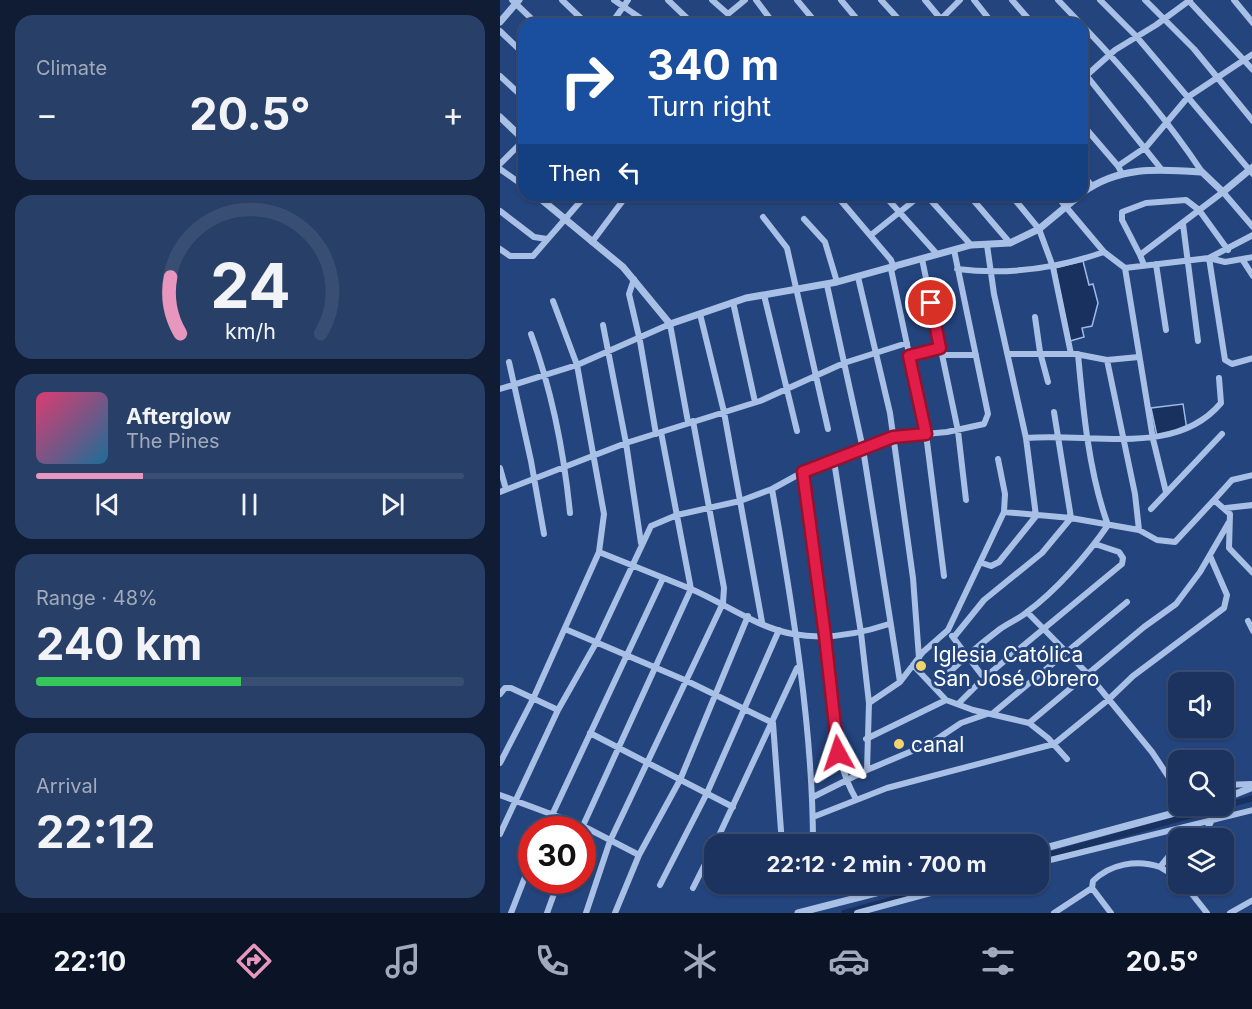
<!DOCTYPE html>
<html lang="en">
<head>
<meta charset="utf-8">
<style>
	:root { --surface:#1b335e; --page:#283f67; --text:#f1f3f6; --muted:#a0aabc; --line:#394e73; --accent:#e797bd }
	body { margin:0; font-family:Inter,sans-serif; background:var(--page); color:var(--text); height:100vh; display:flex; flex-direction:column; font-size:22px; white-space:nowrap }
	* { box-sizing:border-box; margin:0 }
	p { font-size:20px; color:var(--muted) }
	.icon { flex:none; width:33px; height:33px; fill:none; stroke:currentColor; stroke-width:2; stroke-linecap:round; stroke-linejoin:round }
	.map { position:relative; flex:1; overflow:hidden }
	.sheet { display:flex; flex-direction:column; gap:15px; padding:15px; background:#0f1c34; width:500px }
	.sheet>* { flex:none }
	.top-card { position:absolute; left:18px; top:18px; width:570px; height:183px; border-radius:18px; box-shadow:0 2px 4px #0004,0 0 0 2px var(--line); background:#1a4fa0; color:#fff; overflow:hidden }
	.controls { position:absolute; left:668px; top:672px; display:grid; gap:12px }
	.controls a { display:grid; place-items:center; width:66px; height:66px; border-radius:12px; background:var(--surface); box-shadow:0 2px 4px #0004,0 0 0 2px var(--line); font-size:30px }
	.speed { position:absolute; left:18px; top:816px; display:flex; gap:12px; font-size:30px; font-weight:700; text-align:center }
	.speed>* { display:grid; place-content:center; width:78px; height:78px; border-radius:50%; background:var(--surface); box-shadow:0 2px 4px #0004,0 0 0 2px var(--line); line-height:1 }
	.speed .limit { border:9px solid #d22; background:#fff; color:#111 }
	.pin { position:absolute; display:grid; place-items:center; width:51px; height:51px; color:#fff; margin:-26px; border:3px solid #fff; border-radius:50%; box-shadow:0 2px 6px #0007 }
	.me { position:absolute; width:66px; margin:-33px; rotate:355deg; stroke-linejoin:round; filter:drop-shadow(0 0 4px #0008) }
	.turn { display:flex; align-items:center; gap:21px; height:126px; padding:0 30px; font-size:27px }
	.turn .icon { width:78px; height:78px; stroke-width:2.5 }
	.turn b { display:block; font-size:42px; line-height:51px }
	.then { display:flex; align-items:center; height:57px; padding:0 30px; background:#0003; gap:12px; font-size:22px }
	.big { font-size:45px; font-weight:700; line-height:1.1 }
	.sheet .tile { flex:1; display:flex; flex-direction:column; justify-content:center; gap:9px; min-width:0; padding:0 21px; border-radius:18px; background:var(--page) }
	.sheet .dial { align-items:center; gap:0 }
	.dial svg { height:156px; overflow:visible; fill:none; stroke:var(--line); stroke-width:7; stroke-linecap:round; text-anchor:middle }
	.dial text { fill:var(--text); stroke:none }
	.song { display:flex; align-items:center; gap:18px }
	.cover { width:72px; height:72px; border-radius:9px; background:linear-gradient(135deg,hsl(340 70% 55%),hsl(200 70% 35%)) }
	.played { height:6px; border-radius:3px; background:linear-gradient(90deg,var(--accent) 25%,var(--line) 25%) }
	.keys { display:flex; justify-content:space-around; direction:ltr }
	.heat { display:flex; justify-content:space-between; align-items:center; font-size:33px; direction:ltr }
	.charge { height:9px; border-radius:4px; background:linear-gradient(90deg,#34c759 48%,var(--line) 0) }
	.trip { position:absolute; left:204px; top:834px; width:345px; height:60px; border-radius:18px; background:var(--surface); box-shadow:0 2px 4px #0004,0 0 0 2px var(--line); font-weight:700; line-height:60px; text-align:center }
	.tab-bar { display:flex; height:96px; justify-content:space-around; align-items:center; background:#0b1426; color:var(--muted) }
	.tab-bar .icon { width:42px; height:42px }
	.tab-bar .active { color:var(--accent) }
	.tab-bar b { font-size:27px; color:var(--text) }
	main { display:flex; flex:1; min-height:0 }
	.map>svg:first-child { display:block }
	.water { fill:#19315e; stroke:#9dbae7; stroke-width:1.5 }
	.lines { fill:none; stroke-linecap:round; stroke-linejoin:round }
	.canal { stroke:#19315e; stroke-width:6 }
	.minor { stroke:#a9c0e6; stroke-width:6 }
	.tertiary { stroke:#a9c0e6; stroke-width:7 }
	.route-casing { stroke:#92132f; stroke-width:15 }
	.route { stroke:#e11d48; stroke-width:10 }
	.poi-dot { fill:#f0d46d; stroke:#24447e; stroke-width:2 }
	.labels { text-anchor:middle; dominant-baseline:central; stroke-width:6; stroke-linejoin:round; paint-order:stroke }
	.poi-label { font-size:21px; fill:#fff; stroke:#24447e; text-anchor:start }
</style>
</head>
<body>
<main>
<section class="sheet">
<div class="tile"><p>Climate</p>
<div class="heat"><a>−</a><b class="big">20.5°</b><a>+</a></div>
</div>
<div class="tile dial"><svg viewBox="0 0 100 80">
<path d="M14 69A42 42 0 1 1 86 69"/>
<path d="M14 69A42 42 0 0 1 9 40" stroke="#e797bd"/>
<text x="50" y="56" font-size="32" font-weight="700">24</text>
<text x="50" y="72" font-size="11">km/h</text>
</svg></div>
<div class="tile">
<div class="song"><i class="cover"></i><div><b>Afterglow</b><p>The Pines</p></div></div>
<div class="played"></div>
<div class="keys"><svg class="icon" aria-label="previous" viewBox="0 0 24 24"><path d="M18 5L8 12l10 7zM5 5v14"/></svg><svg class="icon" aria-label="pause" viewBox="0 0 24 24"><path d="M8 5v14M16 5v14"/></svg><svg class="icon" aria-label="next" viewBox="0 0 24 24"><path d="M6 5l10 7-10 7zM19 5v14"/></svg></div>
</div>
<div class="tile"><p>Range · 48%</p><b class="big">240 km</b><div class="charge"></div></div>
<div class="tile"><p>Arrival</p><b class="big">22:12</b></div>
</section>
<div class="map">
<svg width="753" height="913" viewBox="0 0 753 913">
	<rect width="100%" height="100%" fill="#24447e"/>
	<path class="water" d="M583 261 589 285 593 284 598 303 592 326 582 328 584 337 570 341 555 268Z
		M683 404 687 430 657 436 651 408Z"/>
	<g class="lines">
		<path class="canal" d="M538 858 753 798
			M344 913 449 884"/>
		<path class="minor" d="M12 0 37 24
			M62 0 87 24
			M114 0 149 24
			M168 0 193 24
			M212 0 228 14 245 0
			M256 0 274 24
			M297 0 317 24
			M341 0 361 24
			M381 0 403 24
			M425 0 445 24
			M474 0 493 24
			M512 0 533 24
			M558 0 581 24
			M600 0 636 36 753 174
			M645 0 694 49 753 121
			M688 0 753 70
			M734 0 753 23
			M441 19 460 0
			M111 24 128 0
			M582 25C626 71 667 119 702 172
			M0 31 24 54
			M582 70 662 170
			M587 75 615 50 656 25 690 0
			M0 76 24 98
			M582 124 618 166
			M0 164 22 142
			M0 169 24 186
			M621 172 618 166 646 147 688 97 753 54
			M582 174 592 186
			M336 195 391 260 394 268
			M384 195 437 254
			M426 195 471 245
			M469 195 510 243
			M511 195 539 229 553 267 571 354
			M556 195 604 252 625 268
			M0 211 34 237 47 239
			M263 217 287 248 328 429
			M304 219 325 242 337 282
			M683 224 698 341
			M371 235 421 195
			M753 235 709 258 725 360 732 364 753 358
			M92 242 127 195
			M487 245 494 294 526 438
			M0 249 10 256H33L86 195
			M640 255 622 220V212L646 203 686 200 699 210 728 250
			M422 259 458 431 466 500
			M742 259 753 257
			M656 264 666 330
			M644 265 640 255 723 192 753 227
			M391 269 426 434 444 576
			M457 269C507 275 556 269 604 252
			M358 277 390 413 413 578 419 658
			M134 279 129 294 140 341 156 434
			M327 285 363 449 400 682
			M264 295 297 431
			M233 302 255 402
			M200 314 224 412 262 622
			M535 317 540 352 548 382
			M103 325 126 443 141 543
			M31 334C52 391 64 453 70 513
			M508 354H576L607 360 639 357
			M443 355H476
			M409 356 440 348
			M607 360 635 494 639 530
			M9 362 31 461 44 534
			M0 389 77 365 170 324 188 422
			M161 432 191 589
			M334 461 361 633 369 703 367 770
			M0 468 6 489
			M303 472C312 531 320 591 327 651 333 699 331 757 356 799
			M272 489C292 603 313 729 313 844
			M0 492 126 443 260 401 344 363 407 343
			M666 492 653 439 625 268 709 258 725 262 742 259 753 276
			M714 500 732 480 753 475
			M726 508 753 505
			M651 509 722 434
			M504 512 571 518 554 412
			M99 552 191 589
			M482 563 491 566 499 562 536 516 526 438C590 432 675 458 721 403L719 378
			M527 612 588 674 652 752 678 791
			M748 621 753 631
			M65 629 187 681 273 723 282 844
			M452 636 484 678
			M454 637 484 600 542 553 571 518 639 530 657 540 675 542 714 500 730 514 729 548 753 573
			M413 665 446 700 473 710 529 723 548 738 567 759
			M434 687C455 666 476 647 500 629 508 623 519 619 527 612 556 591 588 554 608 525 589 474 583 409 578 354
			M0 694 5 688H11L58 710 96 643 151 526 177 515 240 501 272 489 303 472 393 437 447 432 484 424 488 414 454 250
			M369 703 400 682 423 652 448 630 504 512 505 494 498 459
			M458 704 484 678 622 564 623 558 619 552 595 544
			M492 714 627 602
			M529 723 644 627 676 604 700 572 729 522
			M90 733 233 807
			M366 739 446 700
			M0 763 33 699 99 552 104 514 77 365 53 301
			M723 785 753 784
			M0 795 83 826 139 855
			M313 797 367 770 431 743 461 723 487 714
			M313 817 387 788 554 744 608 700 633 676 724 608 727 595 710 556
			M45 830 163 578
			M81 830 191 589C224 603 258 628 293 634 325 640 359 634 389 624
			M0 834 58 710
			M689 838 706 831 712 820
			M215 844 297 668
			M538 863 753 810
			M660 867 678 878
			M684 884 707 913
			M160 885 207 793 279 630
			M193 888 214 846
			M592 888 611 913
			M11 913 32 859
			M47 913 59 880
			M86 913 110 841 223 603 224 588 193 421
			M115 913 139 855 180 780 248 616
			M357 913 464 884
			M554 913 592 888 593 881C610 864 637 859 660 867L678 845
			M730 913 753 900"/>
		<path class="tertiary" d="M0 22 19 0
			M0 117 19 135 24 162
			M582 193C619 166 658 169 702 172L723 192 753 167
			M36 195 123 267 170 324 246 298 337 282 471 245 510 243 539 229 580 195
			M723 799 753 787
			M538 850 700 806
			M298 913 411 884"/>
	</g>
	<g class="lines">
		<g class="route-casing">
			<path id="route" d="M338 753 325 636 303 472 393 437 426 434 409 356 440 348 431 303"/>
		</g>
		<use href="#route" class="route"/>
	</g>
	<g class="poi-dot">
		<circle cx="421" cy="666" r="6"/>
		<circle cx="399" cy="744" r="6"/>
	</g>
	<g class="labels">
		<g class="poi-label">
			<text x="433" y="654">Iglesia Católica<tspan x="433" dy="24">San José Obrero</tspan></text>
			<text x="411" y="744">canal</text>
		</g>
	</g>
</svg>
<div class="controls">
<a><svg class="icon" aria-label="sound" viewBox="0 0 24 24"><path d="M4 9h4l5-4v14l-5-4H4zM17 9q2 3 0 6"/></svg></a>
<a><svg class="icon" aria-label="search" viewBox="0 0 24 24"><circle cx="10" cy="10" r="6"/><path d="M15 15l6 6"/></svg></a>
<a><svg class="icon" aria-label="layers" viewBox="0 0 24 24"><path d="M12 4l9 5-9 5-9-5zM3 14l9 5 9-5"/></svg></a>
</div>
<div class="speed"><div class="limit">30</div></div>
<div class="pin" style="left:431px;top:303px;background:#d93025"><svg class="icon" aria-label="arrive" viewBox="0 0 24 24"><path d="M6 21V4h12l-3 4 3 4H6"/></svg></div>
<svg class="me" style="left:338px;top:753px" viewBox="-20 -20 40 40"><path d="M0-17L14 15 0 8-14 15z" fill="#e11d48" stroke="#fff" stroke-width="4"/></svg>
<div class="trip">22:12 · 2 min · 700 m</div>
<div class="top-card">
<div class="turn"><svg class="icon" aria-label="right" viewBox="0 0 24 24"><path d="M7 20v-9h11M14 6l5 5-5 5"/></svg><div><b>340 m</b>Turn right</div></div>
<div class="then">Then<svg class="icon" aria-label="left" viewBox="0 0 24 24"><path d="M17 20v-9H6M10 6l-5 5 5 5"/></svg></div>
</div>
</div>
</main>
<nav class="tab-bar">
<b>22:10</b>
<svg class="icon active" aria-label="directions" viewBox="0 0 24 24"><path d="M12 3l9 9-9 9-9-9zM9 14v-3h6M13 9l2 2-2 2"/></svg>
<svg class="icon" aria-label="music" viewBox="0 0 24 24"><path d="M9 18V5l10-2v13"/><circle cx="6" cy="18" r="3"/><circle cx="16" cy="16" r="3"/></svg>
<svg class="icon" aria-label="phone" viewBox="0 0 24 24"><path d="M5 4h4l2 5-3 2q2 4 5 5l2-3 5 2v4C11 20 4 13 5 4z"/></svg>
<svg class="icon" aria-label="climate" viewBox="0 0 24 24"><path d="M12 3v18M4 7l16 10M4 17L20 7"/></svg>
<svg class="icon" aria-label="car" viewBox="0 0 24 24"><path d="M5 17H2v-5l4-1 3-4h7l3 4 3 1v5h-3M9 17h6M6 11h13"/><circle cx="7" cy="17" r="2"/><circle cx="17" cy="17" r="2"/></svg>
<svg class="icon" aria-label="filters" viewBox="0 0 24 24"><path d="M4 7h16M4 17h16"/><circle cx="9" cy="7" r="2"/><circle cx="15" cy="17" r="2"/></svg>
<b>20.5°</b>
</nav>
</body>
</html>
